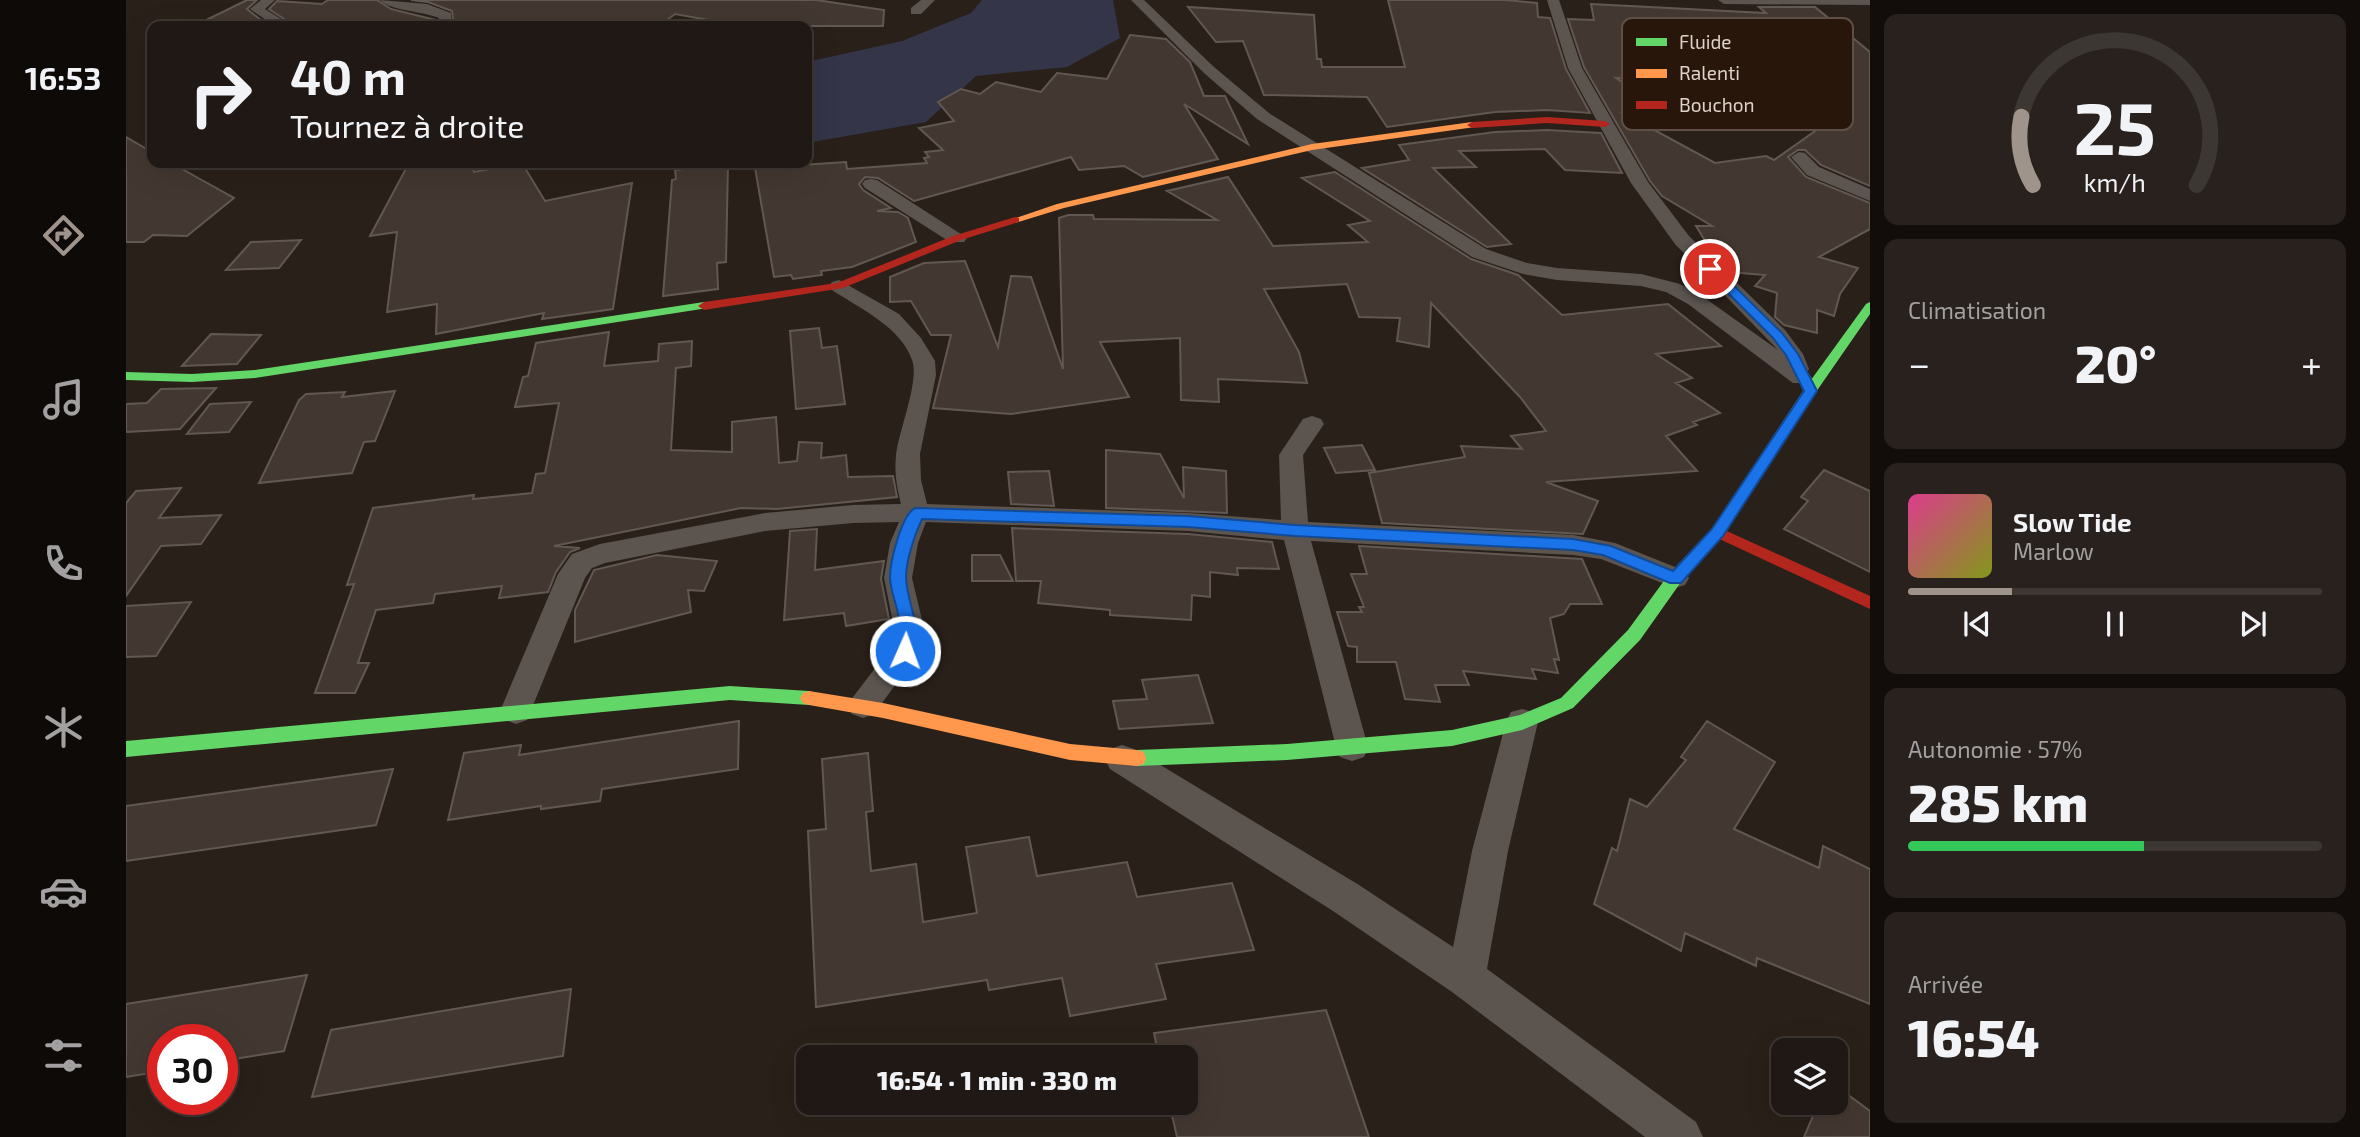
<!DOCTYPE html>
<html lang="fr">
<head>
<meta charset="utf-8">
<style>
	:root { --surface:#201814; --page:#28211d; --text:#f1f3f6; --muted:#a2a0a0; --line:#3d3734; --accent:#9f948c }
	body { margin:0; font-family:"Exo 2",sans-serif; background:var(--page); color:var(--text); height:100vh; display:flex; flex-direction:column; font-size:26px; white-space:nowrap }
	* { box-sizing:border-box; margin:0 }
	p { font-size:23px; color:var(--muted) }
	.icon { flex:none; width:38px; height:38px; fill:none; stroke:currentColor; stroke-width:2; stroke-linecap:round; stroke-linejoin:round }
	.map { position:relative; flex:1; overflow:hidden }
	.details { display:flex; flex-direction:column; gap:14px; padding:14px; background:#120d0b; width:490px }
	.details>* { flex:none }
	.guide { position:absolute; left:21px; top:21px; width:665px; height:147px; border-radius:14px; box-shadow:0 7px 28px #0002,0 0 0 2px var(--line); background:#201814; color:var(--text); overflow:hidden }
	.fabs { position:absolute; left:1645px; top:1038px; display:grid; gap:14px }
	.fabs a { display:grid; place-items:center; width:77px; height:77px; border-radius:14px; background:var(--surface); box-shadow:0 7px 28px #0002,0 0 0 2px var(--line); font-size:35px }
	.speed { position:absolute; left:21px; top:1024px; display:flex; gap:14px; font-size:35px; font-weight:700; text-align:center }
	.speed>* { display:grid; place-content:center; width:91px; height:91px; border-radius:50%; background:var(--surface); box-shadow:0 7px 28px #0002,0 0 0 2px var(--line); line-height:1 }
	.speed .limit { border:10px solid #d22; background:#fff; color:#111 }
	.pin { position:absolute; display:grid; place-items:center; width:60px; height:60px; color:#fff; margin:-30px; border:4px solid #fff; border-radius:50%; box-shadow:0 2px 7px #0007 }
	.me { position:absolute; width:77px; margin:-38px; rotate:2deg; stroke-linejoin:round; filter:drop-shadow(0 0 5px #0008) }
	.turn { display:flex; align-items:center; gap:24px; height:147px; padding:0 28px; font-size:32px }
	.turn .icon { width:91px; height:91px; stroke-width:2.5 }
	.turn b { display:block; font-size:49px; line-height:60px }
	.big { font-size:52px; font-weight:800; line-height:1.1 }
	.details .card { flex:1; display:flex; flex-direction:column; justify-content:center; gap:10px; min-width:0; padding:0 24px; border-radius:14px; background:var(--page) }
	.details .dial { align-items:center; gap:0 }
	.dial svg { height:182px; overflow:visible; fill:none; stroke:var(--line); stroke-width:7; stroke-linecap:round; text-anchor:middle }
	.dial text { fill:var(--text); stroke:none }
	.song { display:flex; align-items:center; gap:21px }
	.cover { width:84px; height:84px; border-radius:10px; background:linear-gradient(135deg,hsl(330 70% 55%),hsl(70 70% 35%)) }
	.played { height:7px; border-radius:4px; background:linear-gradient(90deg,var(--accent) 25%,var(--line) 25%) }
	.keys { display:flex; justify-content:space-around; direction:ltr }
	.heat { display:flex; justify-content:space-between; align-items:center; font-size:38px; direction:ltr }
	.charge { height:10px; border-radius:5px; background:linear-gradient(90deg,#34c759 57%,var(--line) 0) }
	.trip { position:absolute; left:670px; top:1045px; width:402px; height:70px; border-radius:14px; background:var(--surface); box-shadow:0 7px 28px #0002,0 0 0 2px var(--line); font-weight:800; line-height:70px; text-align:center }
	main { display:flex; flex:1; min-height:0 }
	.menu { display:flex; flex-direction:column; width:126px; justify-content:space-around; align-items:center; background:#0d0a08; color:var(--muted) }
	.menu .icon { width:49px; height:49px }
	.menu .active { color:var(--accent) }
	.menu b { font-size:32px; color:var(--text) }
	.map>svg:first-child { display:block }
	.green { fill:#343548 }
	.building { fill:#433831; stroke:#615852; stroke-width:2; fill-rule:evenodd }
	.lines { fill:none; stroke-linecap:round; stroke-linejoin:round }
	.street { fill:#5b544f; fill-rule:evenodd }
	.fast { fill:#63d668; fill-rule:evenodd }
	.slow { fill:#ff974d; fill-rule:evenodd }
	.jam { fill:#b3261e; fill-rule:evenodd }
	.route { fill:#1a73e8; stroke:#114b97; stroke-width:2 }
	.key { fill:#271609; stroke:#5e4e43; stroke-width:2 }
	.key-label { font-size:19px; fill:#ded2ca }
</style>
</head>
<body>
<main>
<nav class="menu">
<b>16:53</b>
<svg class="icon active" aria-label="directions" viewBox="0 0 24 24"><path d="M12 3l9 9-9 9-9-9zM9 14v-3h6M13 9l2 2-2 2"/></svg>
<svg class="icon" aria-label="music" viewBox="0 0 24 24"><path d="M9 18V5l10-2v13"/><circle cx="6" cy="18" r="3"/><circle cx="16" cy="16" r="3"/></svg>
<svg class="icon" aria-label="phone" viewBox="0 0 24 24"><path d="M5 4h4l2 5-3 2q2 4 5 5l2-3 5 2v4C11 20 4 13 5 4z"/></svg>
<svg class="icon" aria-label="climate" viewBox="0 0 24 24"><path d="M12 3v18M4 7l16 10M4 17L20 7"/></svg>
<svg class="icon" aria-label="car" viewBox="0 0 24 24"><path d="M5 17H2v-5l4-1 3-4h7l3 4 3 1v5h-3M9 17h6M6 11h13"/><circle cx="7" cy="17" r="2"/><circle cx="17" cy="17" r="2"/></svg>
<svg class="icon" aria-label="filters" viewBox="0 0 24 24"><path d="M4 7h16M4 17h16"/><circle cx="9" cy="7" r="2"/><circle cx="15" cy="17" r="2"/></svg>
</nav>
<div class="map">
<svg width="1744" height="1137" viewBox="0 0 1744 1137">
	<rect width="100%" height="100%" fill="#2a201a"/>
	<path class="green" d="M856 0H987L994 38 941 67 850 76 800 122 681 143V62L776 41 845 13Z"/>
	<path class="building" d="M121 0H131L121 9 136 21 132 26H68Z
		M202 0H251L265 9 310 20V26H152L158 19 143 9 151 1 196 4Z
		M285 0H690L758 10 757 26H616L549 14 533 26H328L326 11 302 2Z
		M1262 0H1380L1411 3 1412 17 1424 18 1440 69 1464 113 1421 110 1369 112 1261 127 1241 97 1138 95 1117 41 1090 42 1062 7 1188 15 1191 59H1195L1196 67H1279Z
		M1465 4 1640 13 1633 7H1689L1744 52V186L1695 165 1679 150H1672L1662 157 1680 177 1744 203V229L1693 257 1732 268 1714 294 1708 316 1691 310V333L1658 325 1649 317 1651 293 1629 286 1639 275 1603 272 1589 257 1570 226H1586L1536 196 1524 181 1458 67 1442 19 1468 20ZM1531 75 1601 79 1699 124 1648 160 1640 156 1589 163 1497 113 1539 111 1490 78 1535 80Z
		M1004 35 1040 39 1064 62 1078 96H1099L1122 144 1058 104 1092 159 1017 177 998 166 953 170 945 157 788 201 752 178 739 177 733 184 737 190 765 208 751 211 772 212 782 218 790 242 726 267 695 271 696 275 667 279 665 275 648 277 629 168 720 162 721 169 801 163 798 158 803 157 799 152 817 150 793 128 828 121 812 102 835 89 854 94 870 82 915 92 931 73 981 79Z
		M1421 130 1475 133 1496 173 1439 170 1419 149 1333 151 1350 167 1307 168 1385 244 1361 247 1236 168 1283 160 1273 145 1369 132Z
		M0 137 26 152V163H45L108 198 61 236 27 235 18 242H0Z
		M283 163H345L348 172 396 163 419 201 506 183 487 309 416 319 418 313 310 334 311 304 261 312 271 232 244 236Z
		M602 164 600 262 591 263 592 289 537 296 546 180 550 179 549 170Z
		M1209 172 1345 259 1392 275 1436 315 1542 304 1595 346 1530 354 1566 378 1550 383 1594 413 1567 422 1571 425 1540 436 1571 471 1420 482 1472 501 1457 534 1256 523 1243 473 1339 457 1335 446 1396 449 1385 436 1420 431 1394 397 1305 303 1303 347 1271 341 1274 318 1233 317 1221 284 1138 289 1173 352 1181 383 1092 379 1093 402 1055 400 1054 338 974 342 1003 397 885 414 807 408 825 335H805L785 301 764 302V277L798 263 839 261 872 347 885 276 905 277 937 369 933 218 942 215H967L968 219 1091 220 1041 191 1102 177 1147 246 1242 242 1222 225 1244 221 1176 178Z
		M175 240 153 268 100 270 125 242Z
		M693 328 696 348 711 346 719 404 670 409 664 331Z
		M483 332 478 366 532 361 533 344 566 341 565 366 550 368 545 450 606 452V422L650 417 653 463 671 461 673 442 696 443 695 458 720 455 722 477 767 476 771 497 651 509 615 508 428 546 454 548 444 552 430 572 422 592 373 598 376 586 309 594 307 603 250 610 232 663H243L229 693H189L228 584 221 585 247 508 348 495 347 499 406 493 410 474 419 473 433 403 389 407 397 377 402 376 410 343Z
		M85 334 135 335 111 364 56 366Z
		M90 388 54 429 0 432V404L21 403 35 389Z
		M269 391 249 441 238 442 226 473 133 483 173 400 180 394 219 392 216 397Z
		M125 402 103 432 61 434 84 404Z
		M1236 445 1249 470 1210 473 1198 448Z
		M980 450 1034 454 1058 498 1057 467 1100 471 1101 513 980 508Z
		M1698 470 1744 491V572L1658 529 1682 501 1675 497Z
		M923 471 928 506 885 504 882 472Z
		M55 488 33 518 95 515 75 544 35 546 0 596V503L10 491Z
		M886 528 1062 534 1146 542 1153 569 1111 568 1112 575 1084 572V597L1066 595 1065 620 984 615V610L912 603 915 581H890Z
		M691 529 689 570 758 561 755 579 763 619 720 626 718 613 658 620 664 531Z
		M1233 546 1456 559 1476 604H1444L1438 614 1424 618 1433 660 1428 659 1432 673 1406 669 1410 679 1337 671 1343 685H1309L1314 702 1279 699 1270 662H1231V647L1222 646 1211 612H1236L1233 607H1238L1225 574H1241Z
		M531 555 591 561 578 591 562 590 565 612 449 642V610L468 570Z
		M846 555H874L887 581H846Z
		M65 602 30 656 0 657V606Z
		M1072 675 1087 723 993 729 987 701 1021 699 1016 680Z
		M613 721 612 769 476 789 474 801 415 809V806L322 820 338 753 395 745 393 755Z
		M1581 721 1649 762 1608 829 1693 868 1697 846 1744 869V1004L1631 958 1630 966 1559 933 1555 951 1468 904 1486 848 1491 851 1504 799 1521 807 1560 760 1555 757Z
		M742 753 747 811 740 812 745 871 790 864 797 922 851 913 840 847 903 837 911 876 1001 862 1011 897 1106 883 1128 950 1030 964 1040 999 944 1016 936 978 863 990 861 980 690 1007 682 831 700 829 696 759Z
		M267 769 250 825 0 861V806Z
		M181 975 158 1051 96 1061V1040H37V1071L0 1077V1004Z
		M445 989 437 1056 186 1097 205 1030Z
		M1200 1010 1243 1137H1051L1043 1102H1060V1057H1033L1028 1033Z
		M1710 1086 1744 1111V1137H1678L1693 1102H1710Z"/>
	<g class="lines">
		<path class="street" d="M135 0H149L139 9 155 19 149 26H135L140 20 124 9Z
			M254 0 301 4 325 13 326 26H312L313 18C296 11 265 11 254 0Z
			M795 0H809L795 14H785V8Z
			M1005 0H1018L1088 67 1143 113 1360 249 1401 263 1431 268 1515 274 1554 284 1576 296 1652 350 1549 244 1505 183 1442 68 1421 0H1433L1456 68 1522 182 1563 236 1659 330 1677 354 1683 369 1681 372 1686 378 1683 383H1667L1562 304 1540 292 1515 286 1431 280 1397 274 1346 257 1131 119 1078 73Z
			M1592 0H1744V5L1598 4Z
			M1673 152 1679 153 1693 167 1744 189V201L1681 175 1665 157Z
			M745 179 751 180 841 238 838 242H824L739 188 736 184 739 180Z
			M713 280 773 314 795 338 809 361 810 375 794 454 795 480 801 504 1062 513 1155 520 1153 455 1177 419 1186 416 1195 419 1198 424 1177 455 1182 522 1447 535 1489 543 1559 571 1563 578 1559 585 1549 588 1475 559 1447 555 1185 541 1242 747 1238 757 1226 761 1214 757 1210 747 1158 540 1062 531 800 522 792 543 786 578 798 628 794 651 748 714 737 718 726 714 721 705 765 647 768 628 758 578 764 543 773 522 727 523 639 531 479 563 466 568 459 578 401 720 390 724 379 720 374 711 432 574 446 554 474 544 639 513 727 505 775 504C771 488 768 473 770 456 772 432 794 381 786 360 775 327 733 308 706 290L703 286 706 282Z
			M1396 709 1407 712 1412 722 1382 851 1361 969 1570 1122 1577 1137H1519L1326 992 1207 911 984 769 979 759 984 749 996 745 1008 749 1233 885 1327 947 1346 851 1380 722 1385 712Z"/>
		<path class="fast" d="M578 302 584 306 582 308 129 378 66 382 0 380V372L66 374 129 370Z
			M1744 302V314L1690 392 1597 536 1555 582 1514 640 1447 708 1396 730 1326 746 1161 760 1011 766 1004 764 1002 758 1004 752 1011 750 1161 744 1326 730 1394 715 1435 698 1502 630 1543 574 1587 528 1677 391 1740 304Z
			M604 686 683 691 689 693 692 698 689 703 683 705 604 700 0 757V741Z"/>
		<path class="slow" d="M1346 122 1349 123V127L1186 150 938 208 889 223 884 220 931 204 1186 144Z
			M683 691 757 703 944 744 1011 750 1018 752 1020 758 1018 764 1011 766 944 760 757 718 683 705 677 703 674 698 677 693Z"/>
		<path class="jam" d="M1421 117 1479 121 1484 124 1479 127 1421 123 1346 128 1341 125 1346 122Z
			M889 217 893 218V222L835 240 717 288 578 310 572 306 578 302 711 283 827 236Z
			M1592 527 1744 596V609L1587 536 1584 532Z"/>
	</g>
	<path class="route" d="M1580 266H1588L1656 333 1672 354 1691 391 1597 536 1555 583H1544L1477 555 1447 550 1169 536 1062 527 796 519C788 537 781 556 780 576 780 604 799 628 785 656H773C768 647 774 639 774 630 775 612 764 594 764 577 764 562 776 512 790 508L1062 516 1169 525 1447 539 1485 546 1547 571 1586 529 1678 391 1660 355 1647 338 1580 271Z"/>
	<rect x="1496" y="18" width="231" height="112" rx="10" class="key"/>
	<rect x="1510" y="38" width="31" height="8" fill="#63d668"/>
	<rect x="1510" y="69" width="31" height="9" fill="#ff974d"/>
	<rect x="1510" y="101" width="31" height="8" fill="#b3261e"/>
	<g class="key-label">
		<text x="1553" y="49">Fluide</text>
		<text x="1553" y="80">Ralenti</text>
		<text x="1553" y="112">Bouchon</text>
	</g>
</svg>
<div class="fabs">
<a><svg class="icon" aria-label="layers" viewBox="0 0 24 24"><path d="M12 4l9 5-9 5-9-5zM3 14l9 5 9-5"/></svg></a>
</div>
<div class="speed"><div class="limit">30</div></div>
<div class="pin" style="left:1584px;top:269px;background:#d93025"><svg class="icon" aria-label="arrive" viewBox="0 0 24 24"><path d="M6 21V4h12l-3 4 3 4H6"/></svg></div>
<svg class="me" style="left:779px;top:651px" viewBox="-20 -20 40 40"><circle r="17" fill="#1a73e8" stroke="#fff" stroke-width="3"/><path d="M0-11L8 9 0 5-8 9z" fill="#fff"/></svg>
<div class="trip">16:54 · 1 min · 330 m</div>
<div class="guide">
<div class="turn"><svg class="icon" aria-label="right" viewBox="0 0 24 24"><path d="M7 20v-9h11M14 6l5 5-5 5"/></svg><div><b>40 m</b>Tournez à droite</div></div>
</div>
</div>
<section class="details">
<div class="card dial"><svg viewBox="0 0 100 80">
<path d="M14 69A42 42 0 1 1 86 69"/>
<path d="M14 69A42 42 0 0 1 9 39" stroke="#9f948c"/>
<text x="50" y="56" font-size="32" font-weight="700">25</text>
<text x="50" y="72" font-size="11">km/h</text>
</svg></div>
<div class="card"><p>Climatisation</p>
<div class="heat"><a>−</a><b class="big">20°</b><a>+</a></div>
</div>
<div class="card">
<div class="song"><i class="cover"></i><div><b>Slow Tide</b><p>Marlow</p></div></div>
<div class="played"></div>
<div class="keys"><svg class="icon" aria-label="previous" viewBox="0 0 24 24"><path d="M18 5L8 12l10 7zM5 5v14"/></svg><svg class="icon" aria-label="pause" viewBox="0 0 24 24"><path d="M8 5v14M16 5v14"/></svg><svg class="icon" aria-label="next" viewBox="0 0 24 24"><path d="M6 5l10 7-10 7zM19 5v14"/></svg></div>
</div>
<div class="card"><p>Autonomie · 57%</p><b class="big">285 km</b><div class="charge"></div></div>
<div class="card"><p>Arrivée</p><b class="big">16:54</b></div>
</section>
</main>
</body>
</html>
